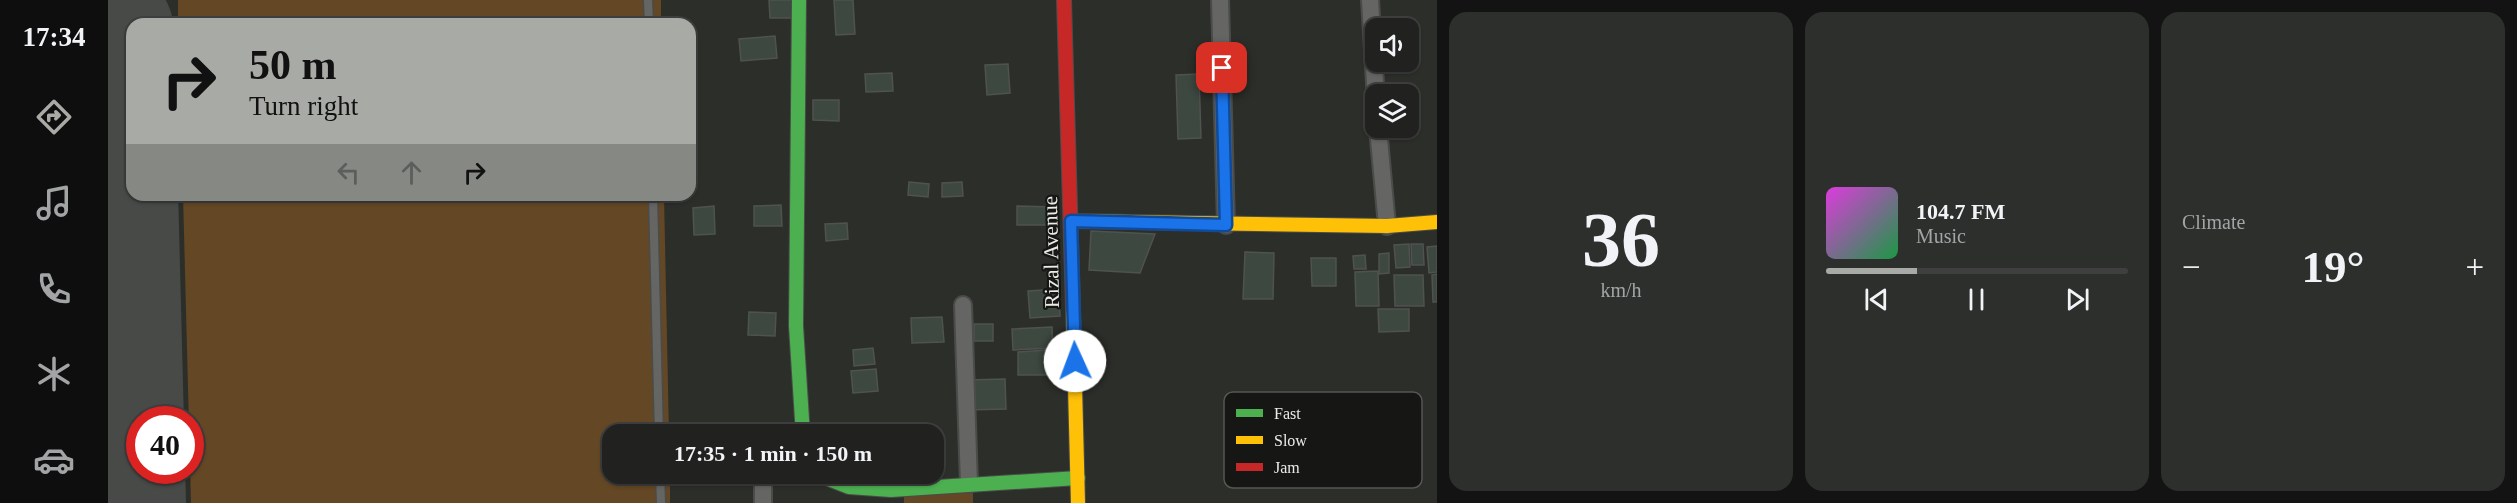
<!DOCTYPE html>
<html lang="en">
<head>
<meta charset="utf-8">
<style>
	:root { --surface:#212220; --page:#2d2f2d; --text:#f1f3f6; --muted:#a2a4a5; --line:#3e3f3e; --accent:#a8aaa5 }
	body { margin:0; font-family:"Times New Roman",serif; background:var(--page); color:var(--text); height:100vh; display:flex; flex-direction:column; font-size:22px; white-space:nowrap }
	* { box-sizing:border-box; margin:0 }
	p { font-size:20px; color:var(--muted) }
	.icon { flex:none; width:33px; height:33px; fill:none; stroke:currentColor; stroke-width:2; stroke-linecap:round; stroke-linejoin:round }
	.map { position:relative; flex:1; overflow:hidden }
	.details { display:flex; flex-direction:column; gap:12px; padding:12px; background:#121312; width:1080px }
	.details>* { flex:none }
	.banner { position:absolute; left:18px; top:18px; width:570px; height:183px; border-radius:18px; box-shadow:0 2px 4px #0004,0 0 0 2px var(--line); background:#a8aaa5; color:#111; overflow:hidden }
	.buttons { position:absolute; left:1257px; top:18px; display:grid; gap:12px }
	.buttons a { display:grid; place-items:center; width:54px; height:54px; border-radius:12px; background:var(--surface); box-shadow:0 2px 4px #0004,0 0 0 2px var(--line); font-size:30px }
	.speed { position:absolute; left:18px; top:406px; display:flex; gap:12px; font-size:30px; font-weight:700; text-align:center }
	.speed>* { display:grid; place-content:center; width:78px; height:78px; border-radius:50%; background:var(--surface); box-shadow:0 2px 4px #0004,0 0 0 2px var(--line); line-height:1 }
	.speed .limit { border:9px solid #d22; background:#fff; color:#111 }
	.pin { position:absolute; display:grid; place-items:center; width:51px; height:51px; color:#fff; margin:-26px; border-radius:12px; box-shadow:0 3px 9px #0006 }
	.me { position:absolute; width:66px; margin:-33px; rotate:358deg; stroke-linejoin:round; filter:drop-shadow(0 0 4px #0008) }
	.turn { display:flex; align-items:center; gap:21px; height:126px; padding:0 24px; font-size:27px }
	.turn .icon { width:78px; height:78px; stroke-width:2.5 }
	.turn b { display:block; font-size:42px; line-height:51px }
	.lanes { display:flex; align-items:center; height:57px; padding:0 24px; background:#0003; justify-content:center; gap:30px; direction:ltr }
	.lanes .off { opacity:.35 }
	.big { font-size:45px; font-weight:600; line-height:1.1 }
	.details .tile { flex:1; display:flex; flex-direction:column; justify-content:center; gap:9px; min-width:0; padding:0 21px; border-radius:18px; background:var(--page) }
	.details .dial { align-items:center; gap:0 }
	.dial b { font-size:78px; line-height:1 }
	.song { display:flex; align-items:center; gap:18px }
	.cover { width:72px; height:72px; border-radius:9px; background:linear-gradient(135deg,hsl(300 70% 55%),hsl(140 70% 35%)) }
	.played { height:6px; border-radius:3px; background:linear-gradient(90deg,var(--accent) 30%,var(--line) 30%) }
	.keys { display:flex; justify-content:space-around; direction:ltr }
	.heat { display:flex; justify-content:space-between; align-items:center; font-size:33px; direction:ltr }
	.details .tiles { flex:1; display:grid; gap:12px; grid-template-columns:repeat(3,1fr) }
	.trip { position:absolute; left:494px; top:424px; width:342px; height:60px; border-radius:18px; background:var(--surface); box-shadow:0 2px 4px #0004,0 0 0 2px var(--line); font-weight:600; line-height:60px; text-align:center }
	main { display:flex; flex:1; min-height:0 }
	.tab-bar { display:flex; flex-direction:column; width:108px; justify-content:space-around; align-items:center; background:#0d0e0d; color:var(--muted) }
	.tab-bar .icon { width:42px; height:42px }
	.tab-bar .current { color:var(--accent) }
	.tab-bar b { font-size:27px; color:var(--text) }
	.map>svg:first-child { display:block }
	.green { fill:#644724 }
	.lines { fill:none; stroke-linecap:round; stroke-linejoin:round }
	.runway { stroke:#484a47; stroke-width:132 }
	.building { fill:#3d4840; stroke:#50524f; stroke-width:1.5 }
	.lane-casing { stroke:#4a4c49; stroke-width:11 }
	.street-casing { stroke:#4a4c49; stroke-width:20 }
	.fast-casing { stroke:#4a4c49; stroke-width:16 }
	.slow-casing { stroke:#4a4c49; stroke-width:16 }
	.jam-casing { stroke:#4a4c49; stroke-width:16 }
	.lane { stroke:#656564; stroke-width:8 }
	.street { stroke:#656564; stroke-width:16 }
	.fast { stroke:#4caf50; stroke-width:14 }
	.slow { stroke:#ffc107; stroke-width:14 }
	.jam { stroke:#c62828; stroke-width:14 }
	.route-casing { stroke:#114b97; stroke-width:15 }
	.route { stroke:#1a73e8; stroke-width:10 }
	.labels { text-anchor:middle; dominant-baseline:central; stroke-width:4.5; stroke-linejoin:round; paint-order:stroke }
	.street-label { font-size:21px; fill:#eaece7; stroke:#161714 }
	.key { fill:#161714; stroke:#565753; stroke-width:1.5 }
	.key-label { font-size:16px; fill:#eaece7 }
</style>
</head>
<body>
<main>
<nav class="tab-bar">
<b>17:34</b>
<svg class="icon current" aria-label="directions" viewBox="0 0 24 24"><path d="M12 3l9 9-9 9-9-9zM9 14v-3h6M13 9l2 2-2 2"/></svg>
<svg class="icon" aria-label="music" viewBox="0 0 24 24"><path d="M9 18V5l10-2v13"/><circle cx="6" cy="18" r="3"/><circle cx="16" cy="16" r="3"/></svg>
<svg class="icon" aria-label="phone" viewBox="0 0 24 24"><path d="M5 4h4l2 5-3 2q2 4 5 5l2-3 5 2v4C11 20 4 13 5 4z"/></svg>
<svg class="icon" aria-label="climate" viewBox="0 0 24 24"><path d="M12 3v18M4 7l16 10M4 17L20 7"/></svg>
<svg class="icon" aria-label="car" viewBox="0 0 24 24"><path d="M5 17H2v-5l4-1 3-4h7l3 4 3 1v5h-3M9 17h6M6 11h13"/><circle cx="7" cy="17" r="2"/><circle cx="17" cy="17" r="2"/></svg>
</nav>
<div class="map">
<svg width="1329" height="503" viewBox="0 0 1329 503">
	<rect width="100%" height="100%" fill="#2c2e2a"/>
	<path class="green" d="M70 0H553V24H70Z
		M75 195H556L561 435H504V474H562V503H83Z
		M865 491V503H796V492Z"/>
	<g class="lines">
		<path class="runway" d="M0 32 12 503"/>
	</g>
	<path class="building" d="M661 0H685V18H662Z
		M726 0H745L747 34 728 35Z
		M667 36 669 58 633 61 631 39Z
		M900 64 902 93 879 95 877 65Z
		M784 73 785 91 758 92 757 74Z
		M1091 74 1093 138 1070 139 1068 75Z
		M705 100H731V121L705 120Z
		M801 182 821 184 820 197 800 195Z
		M854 182 855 196 834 197V183Z
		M673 205 674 226H646V206Z
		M606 206 607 234 586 235 585 208Z
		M909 206 946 207 945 225H909Z
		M739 223 740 239 718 241 717 224Z
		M983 231 1047 234 1032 273 981 270Z
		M1301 244 1302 267 1288 268 1286 245Z
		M1303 244H1315L1316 265H1304Z
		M1329 246V272L1321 273 1319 247Z
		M1137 252 1166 253 1165 299H1135Z
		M1281 253V273L1271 274V254Z
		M1257 255 1258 269H1246L1245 256Z
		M1203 258H1228V286H1204Z
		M1270 271 1271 306H1248L1247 272Z
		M1329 274V302H1325L1324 275Z
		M1286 275H1315L1316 306H1287Z
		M950 289 952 316 922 318 920 291Z
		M1270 309H1301V331L1271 332Z
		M641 312 668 313 667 336 640 335Z
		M834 317 836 342 804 343 803 318Z
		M866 324H885V341H866Z
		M944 327 945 348 905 350 904 329Z
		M765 348 767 364 746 366 745 350Z
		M940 350V375H910V352Z
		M768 369 770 391 745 393 743 371Z
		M897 379 898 409 858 410V380Z
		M825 437H835L836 465H825Z"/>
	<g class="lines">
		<g class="lane-casing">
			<path id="lane" d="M540 0 541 24
				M545 195 551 435
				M552 474 553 503"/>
		</g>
		<g class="street-casing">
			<path id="street" d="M1112 0 1118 225
				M1262 0 1268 100
				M1270 128 1279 226
				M855 305 861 484
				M655 474V503"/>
		</g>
		<g class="fast-casing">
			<path id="fast" d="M691 0 688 326 695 435
				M708 474 741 487 783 490 970 478"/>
		</g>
		<g class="slow-casing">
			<path id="slow" d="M963 221 1279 226 1329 222
				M965 308 970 503"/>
		</g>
		<g class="jam-casing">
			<path id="jam" d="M956 0 965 308"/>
		</g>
		<use href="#lane" class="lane"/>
		<use href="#street" class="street"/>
		<use href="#fast" class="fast"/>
		<use href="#slow" class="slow"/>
		<use href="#jam" class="jam"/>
	</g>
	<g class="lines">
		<g class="route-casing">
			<path id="route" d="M967 361 963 221 1118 225 1114 68"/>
		</g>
		<use href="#route" class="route"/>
	</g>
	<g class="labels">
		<g class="street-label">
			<text transform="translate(943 252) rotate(-91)">Rizal Avenue</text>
		</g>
	</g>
	<rect x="1116" y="392" width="198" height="96" rx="9" class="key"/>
	<rect x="1128" y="409" width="27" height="8" fill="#4caf50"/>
	<rect x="1128" y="436" width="27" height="8" fill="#ffc107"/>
	<rect x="1128" y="463" width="27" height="8" fill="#c62828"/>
	<g class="key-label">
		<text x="1166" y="419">Fast</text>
		<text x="1166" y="446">Slow</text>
		<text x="1166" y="473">Jam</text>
	</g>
</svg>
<div class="buttons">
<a><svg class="icon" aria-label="sound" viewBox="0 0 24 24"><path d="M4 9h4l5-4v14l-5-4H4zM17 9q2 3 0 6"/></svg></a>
<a><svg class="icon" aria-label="layers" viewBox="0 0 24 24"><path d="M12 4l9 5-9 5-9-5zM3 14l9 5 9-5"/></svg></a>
</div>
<div class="speed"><div class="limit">40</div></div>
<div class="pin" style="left:1114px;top:68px;background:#d93025"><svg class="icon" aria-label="arrive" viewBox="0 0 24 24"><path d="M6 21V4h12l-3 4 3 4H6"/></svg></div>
<svg class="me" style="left:967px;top:361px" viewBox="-20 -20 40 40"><circle r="19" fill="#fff"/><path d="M0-13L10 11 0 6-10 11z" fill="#1a73e8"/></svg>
<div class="trip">17:35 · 1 min · 150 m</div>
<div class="banner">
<div class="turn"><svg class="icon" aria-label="right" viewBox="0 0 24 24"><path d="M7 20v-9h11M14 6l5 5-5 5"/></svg><div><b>50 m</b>Turn right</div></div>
<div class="lanes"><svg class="icon off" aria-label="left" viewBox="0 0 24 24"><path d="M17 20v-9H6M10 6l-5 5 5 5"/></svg><svg class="icon off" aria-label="ahead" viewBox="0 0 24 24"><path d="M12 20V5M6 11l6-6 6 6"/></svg><svg class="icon" aria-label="right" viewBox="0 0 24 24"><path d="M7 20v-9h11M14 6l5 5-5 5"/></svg></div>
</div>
</div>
<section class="details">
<div class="tiles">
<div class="tile dial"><b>36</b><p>km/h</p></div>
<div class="tile">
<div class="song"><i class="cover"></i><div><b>104.7 FM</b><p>Music</p></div></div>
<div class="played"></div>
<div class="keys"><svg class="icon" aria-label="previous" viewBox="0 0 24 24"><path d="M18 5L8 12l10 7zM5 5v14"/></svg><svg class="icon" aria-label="pause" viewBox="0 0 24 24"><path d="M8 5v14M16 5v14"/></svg><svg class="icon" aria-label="next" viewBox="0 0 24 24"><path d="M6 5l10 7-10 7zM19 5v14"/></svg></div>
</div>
<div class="tile"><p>Climate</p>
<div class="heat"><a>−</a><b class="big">19°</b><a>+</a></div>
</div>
</div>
</section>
</main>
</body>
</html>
